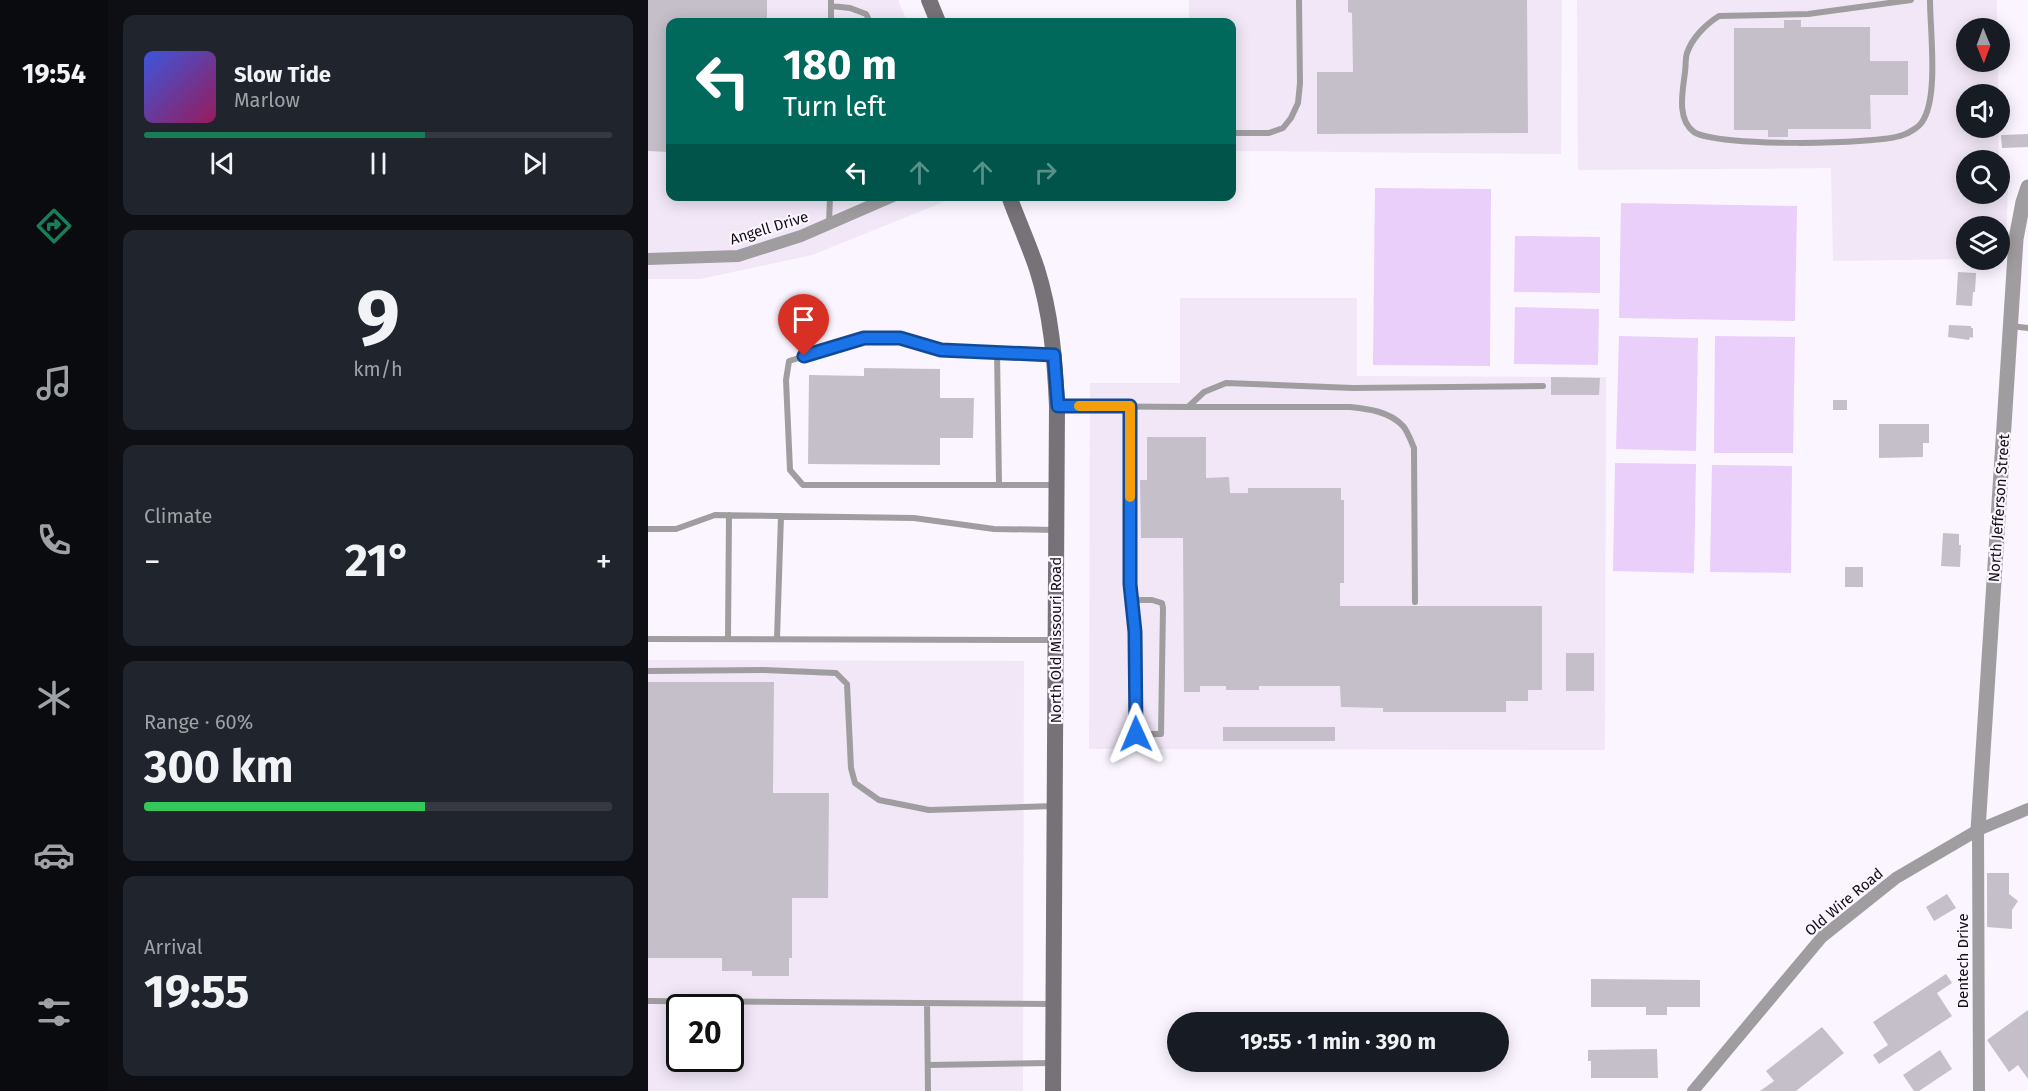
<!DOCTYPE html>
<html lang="en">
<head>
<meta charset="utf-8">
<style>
	:root { --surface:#171b24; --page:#20242c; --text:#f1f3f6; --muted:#9ea1a6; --line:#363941; --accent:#177e58 }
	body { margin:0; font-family:"Fira Sans",sans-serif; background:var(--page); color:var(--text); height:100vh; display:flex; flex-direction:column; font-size:22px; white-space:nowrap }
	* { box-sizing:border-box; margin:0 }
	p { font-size:20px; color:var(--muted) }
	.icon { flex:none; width:33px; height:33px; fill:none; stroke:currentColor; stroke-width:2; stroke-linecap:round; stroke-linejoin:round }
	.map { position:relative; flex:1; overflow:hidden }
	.panel { display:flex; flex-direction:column; gap:15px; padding:15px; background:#0d0f14; width:540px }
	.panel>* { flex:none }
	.hud { position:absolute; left:18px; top:18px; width:570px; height:183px; border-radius:12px; box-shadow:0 3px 15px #0003; background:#00695c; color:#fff; overflow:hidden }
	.needle { width:39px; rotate:179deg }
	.fabs { position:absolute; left:1308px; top:18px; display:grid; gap:12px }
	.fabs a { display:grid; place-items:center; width:54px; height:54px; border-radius:50%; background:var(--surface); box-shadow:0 3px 15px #0003; font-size:30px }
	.speed { position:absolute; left:18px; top:994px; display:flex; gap:12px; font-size:30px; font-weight:700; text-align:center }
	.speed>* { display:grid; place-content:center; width:78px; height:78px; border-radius:50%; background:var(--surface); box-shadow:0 3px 15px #0003; line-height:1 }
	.speed .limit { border:3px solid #111; border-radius:9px; background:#fff; color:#111 }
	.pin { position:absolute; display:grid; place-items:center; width:51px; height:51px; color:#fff; margin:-62px -26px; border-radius:50% 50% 50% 0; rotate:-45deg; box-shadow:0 0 6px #0007 }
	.pin .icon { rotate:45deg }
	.me { position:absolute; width:66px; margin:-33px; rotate:359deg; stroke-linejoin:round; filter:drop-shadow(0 0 4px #0008) }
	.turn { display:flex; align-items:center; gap:21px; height:126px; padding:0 18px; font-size:27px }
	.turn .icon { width:78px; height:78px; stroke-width:2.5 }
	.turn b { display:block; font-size:42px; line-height:51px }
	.lanes { display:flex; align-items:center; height:57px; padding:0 18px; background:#0003; justify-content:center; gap:30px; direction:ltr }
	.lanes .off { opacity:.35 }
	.big { font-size:45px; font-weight:700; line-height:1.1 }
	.panel .tile { flex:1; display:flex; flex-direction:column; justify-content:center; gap:9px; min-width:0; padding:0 21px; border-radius:12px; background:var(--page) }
	.panel .dial { align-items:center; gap:0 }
	.dial b { font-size:78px; line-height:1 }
	.song { display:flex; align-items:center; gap:18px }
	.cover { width:72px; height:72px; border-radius:9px; background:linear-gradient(135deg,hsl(230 70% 55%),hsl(330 70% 35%)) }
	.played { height:6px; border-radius:3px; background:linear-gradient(90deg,var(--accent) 60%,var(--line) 60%) }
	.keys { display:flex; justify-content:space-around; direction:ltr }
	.heat { display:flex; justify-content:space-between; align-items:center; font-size:33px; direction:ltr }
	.charge { height:9px; border-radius:4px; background:linear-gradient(90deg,#34c759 60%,var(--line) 0) }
	.trip { position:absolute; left:519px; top:1012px; width:342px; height:60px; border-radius:30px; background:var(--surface); box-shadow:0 3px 15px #0003; font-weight:700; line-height:60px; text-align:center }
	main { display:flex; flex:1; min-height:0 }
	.dock { display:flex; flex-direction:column; width:108px; justify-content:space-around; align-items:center; background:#090b0e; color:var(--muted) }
	.dock .icon { width:42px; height:42px }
	.dock .on { color:var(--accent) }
	.dock b { font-size:27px; color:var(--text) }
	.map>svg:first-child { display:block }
	.built { fill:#f1e7f7; fill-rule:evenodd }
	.green { fill:#e9cffa }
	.building { fill:#c5bfc9 }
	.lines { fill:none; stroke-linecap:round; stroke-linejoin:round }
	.service { stroke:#a09da1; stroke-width:6 }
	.minor { stroke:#a09da1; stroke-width:12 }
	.tertiary { stroke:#a09da1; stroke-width:15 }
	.secondary { stroke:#767278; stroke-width:16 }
	.route-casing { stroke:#114b97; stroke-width:15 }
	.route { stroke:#1a73e8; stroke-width:10 }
	.slow { stroke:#f59e0b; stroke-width:10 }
	.labels { text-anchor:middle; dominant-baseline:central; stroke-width:4.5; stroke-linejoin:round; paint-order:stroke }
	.street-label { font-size:15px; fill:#100e12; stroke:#fbf5ff }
</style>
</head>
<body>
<main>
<nav class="dock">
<b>19:54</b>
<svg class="icon on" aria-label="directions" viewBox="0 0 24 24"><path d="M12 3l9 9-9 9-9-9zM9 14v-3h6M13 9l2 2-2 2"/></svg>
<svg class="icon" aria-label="music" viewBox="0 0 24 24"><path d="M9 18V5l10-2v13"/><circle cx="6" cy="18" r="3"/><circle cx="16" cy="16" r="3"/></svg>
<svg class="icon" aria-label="phone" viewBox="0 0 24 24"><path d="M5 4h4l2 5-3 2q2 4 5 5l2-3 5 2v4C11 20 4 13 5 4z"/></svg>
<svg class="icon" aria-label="climate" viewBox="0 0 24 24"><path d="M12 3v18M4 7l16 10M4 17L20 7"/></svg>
<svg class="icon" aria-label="car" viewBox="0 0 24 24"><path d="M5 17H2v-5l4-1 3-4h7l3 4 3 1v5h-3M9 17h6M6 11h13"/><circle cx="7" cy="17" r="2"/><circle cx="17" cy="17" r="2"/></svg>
<svg class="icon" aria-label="filters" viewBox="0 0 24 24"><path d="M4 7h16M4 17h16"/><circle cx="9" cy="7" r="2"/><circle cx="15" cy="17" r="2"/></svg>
</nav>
<section class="panel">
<div class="tile">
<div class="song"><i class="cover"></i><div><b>Slow Tide</b><p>Marlow</p></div></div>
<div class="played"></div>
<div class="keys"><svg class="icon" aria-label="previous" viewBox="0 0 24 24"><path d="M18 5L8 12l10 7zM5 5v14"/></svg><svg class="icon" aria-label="pause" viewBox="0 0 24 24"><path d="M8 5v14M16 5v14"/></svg><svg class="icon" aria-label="next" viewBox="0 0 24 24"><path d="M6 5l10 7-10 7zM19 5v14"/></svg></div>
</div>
<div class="tile dial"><b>9</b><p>km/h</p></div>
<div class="tile"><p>Climate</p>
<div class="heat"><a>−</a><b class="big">21°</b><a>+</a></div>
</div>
<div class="tile"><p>Range · 60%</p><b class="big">300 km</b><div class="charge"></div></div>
<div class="tile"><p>Arrival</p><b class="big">19:55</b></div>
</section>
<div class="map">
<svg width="1380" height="1091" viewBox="0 0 1380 1091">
	<rect width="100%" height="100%" fill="#fbf5ff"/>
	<path class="built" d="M0 0H250L259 22H22V196L308 197 164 255 52 279H0Z
		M541 0H914L913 154 584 151V22H541Z
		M929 0H1349V28H1318V62H1350V94H1318V128H1350L1351 160H1318V194H1352V166H1361L1357 259H1352V226H1318V259L1185 261 1183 168 930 170Z
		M532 298H709V376L958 377 957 750 441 749 442 383H532Z
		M0 660 376 661 375 1091H0ZM32 1008H82V1059H32Z"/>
	<path class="green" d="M727 188 843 189 842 366 725 365Z
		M973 203 1149 206 1147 321 971 318Z
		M867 236 952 237V293L866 292Z
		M867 307 951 309 950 365 866 364Z
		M971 336 1050 338 1048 451 968 449Z
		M1067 336 1147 337 1145 453H1066Z
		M967 463 1048 464 1046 573 965 571Z
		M1064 465 1144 466 1143 573 1062 572Z"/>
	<path class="building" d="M0 0H119V22H22V152L0 151Z
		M700 0H879L880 133 669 134V72H705L704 13 700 12Z
		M1136 20H1153V27H1222V61H1260V95H1222L1223 129H1140V137H1120V130H1086V28H1136Z
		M1380 134V147L1354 148 1353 135Z
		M1310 272 1328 273 1327 292H1325L1324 306 1308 305Z
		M1301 325 1323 326V328H1325V338L1322 337 1321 340 1300 337Z
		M216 368 292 369V398H326L325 438H292V465L160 464 161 375 216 376Z
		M903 377 952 378 951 395H903Z
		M1185 400H1199V410H1185Z
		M1231 424H1281V443H1275V457L1231 458Z
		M499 437H558V478L581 477 582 493H600V488H693V500H696V583H692V606H894V690H880V701H858V712H735V708L693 707 692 686H611V690H578V686H552V692H536L535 538H493L492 480H499Z
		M1295 533 1311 534V545H1313L1312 567 1293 566Z
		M1197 567H1215V587H1197Z
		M918 653H946V691H918Z
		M0 682H126L125 793H181L180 898H144V958H141V976H104V971H74V958H0Z
		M575 727H687V741H575Z
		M1339 873H1361V894L1370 901 1364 910V929L1339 927Z
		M1299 894 1308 908 1286 921 1278 907Z
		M1298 974 1304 983 1289 993 1304 1016 1231 1064 1225 1055 1240 1045 1225 1022Z
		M943 979 1052 980V1007H1019V1015H998V1007H943Z
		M1380 1010V1079L1370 1065 1361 1072 1339 1040Z
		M1174 1027 1196 1053 1148 1091H1112L1126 1081 1118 1071Z
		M1009 1049 1010 1078H943V1061H940V1050Z
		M1292 1050 1304 1069 1271 1091H1266L1255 1075Z"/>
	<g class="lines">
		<path class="service" d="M1263 0 1160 14 1071 16C1058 24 1044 38 1039 53 1037 59 1038 66 1037 72 1035 90 1028 119 1046 132 1068 147 1229 145 1255 135 1261 133 1271 127 1274 122 1291 98 1282 30 1282 0
			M183 6 202 8 218 14 222 22
			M183 22V0
			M584 133H621L635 128 643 118 650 103 652 83 651 0
			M181 224 182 196
			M1363 326 1380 328
			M349 352 351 484
			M405 355 293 350 252 337 216 338 141 361 138 380 142 470 155 485H409
			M410 406 540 407 556 392 578 383 705 388 895 386
			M482 406V584C487 634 487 684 488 734H513L515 608 514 603 504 600H484
			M541 407H701C720 409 741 411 755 426 760 432 763 441 766 448L767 602
			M0 529H28L67 515 266 518 346 529 408 530
			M80 638 81 515
			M129 638 133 516
			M0 639 407 640
			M0 671 116 670 188 673 199 684 203 768 207 783 231 800 281 810 406 806
			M0 1001 404 1004
			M279 1004 280 1091
			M280 1065 404 1063"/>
		<path class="minor" d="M0 259 90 256 153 236 245 196
			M1330 830 1331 1091
			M1045 1091 1174 937 1248 878 1330 830 1380 809"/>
		<path class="tertiary" d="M1330 830 1368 239 1375 202 1380 187"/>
		<path class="secondary" d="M281 0 290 22
			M361 196C370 221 381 245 389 269 403 313 407 360 409 406L405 1091"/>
	</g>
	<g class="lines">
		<g class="route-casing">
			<path id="route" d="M156 356 216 338H252L293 350 406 355 410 406H482V584L487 632 488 734"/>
		</g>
		<use href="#route" class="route"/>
		<path class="slow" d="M431 406H482V497"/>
	</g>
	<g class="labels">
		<g class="street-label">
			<text transform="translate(121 228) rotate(-17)">Angell Drive</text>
			<text transform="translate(1351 508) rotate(-86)">North Jefferson Street</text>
			<text transform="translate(408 640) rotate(-90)">North Old Missouri Road</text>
			<text transform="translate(1196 902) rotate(-40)">Old Wire Road</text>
			<text transform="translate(1315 961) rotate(-90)">Dentech Drive</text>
		</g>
	</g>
</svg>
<div class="fabs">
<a><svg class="needle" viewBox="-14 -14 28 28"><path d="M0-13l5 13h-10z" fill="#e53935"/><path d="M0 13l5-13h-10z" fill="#9ea1a6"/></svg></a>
<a><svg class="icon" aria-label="sound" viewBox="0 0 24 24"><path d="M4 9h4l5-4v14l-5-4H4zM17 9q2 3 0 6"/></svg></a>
<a><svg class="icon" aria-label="search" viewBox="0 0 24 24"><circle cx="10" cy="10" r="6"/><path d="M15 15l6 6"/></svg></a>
<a><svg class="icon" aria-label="layers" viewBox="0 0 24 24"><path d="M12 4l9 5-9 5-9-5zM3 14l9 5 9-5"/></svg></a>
</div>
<div class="speed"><div class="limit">20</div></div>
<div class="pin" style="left:156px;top:356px;background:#d93025"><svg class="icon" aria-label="arrive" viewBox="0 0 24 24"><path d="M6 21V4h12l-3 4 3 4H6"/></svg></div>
<svg class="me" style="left:488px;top:734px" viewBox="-20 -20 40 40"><path d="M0-17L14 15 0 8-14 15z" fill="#1a73e8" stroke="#fff" stroke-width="4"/></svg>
<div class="trip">19:55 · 1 min · 390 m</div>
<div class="hud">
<div class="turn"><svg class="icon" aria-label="left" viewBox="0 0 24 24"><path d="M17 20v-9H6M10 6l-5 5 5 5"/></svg><div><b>180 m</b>Turn left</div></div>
<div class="lanes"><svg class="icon" aria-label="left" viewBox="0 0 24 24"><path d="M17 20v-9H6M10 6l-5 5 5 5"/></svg><svg class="icon off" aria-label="ahead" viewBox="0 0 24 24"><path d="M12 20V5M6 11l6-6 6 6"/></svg><svg class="icon off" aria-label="ahead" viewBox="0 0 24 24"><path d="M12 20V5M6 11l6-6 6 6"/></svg><svg class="icon off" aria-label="right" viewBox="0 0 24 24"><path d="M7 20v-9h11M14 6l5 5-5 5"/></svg></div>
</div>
</div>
</main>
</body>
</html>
